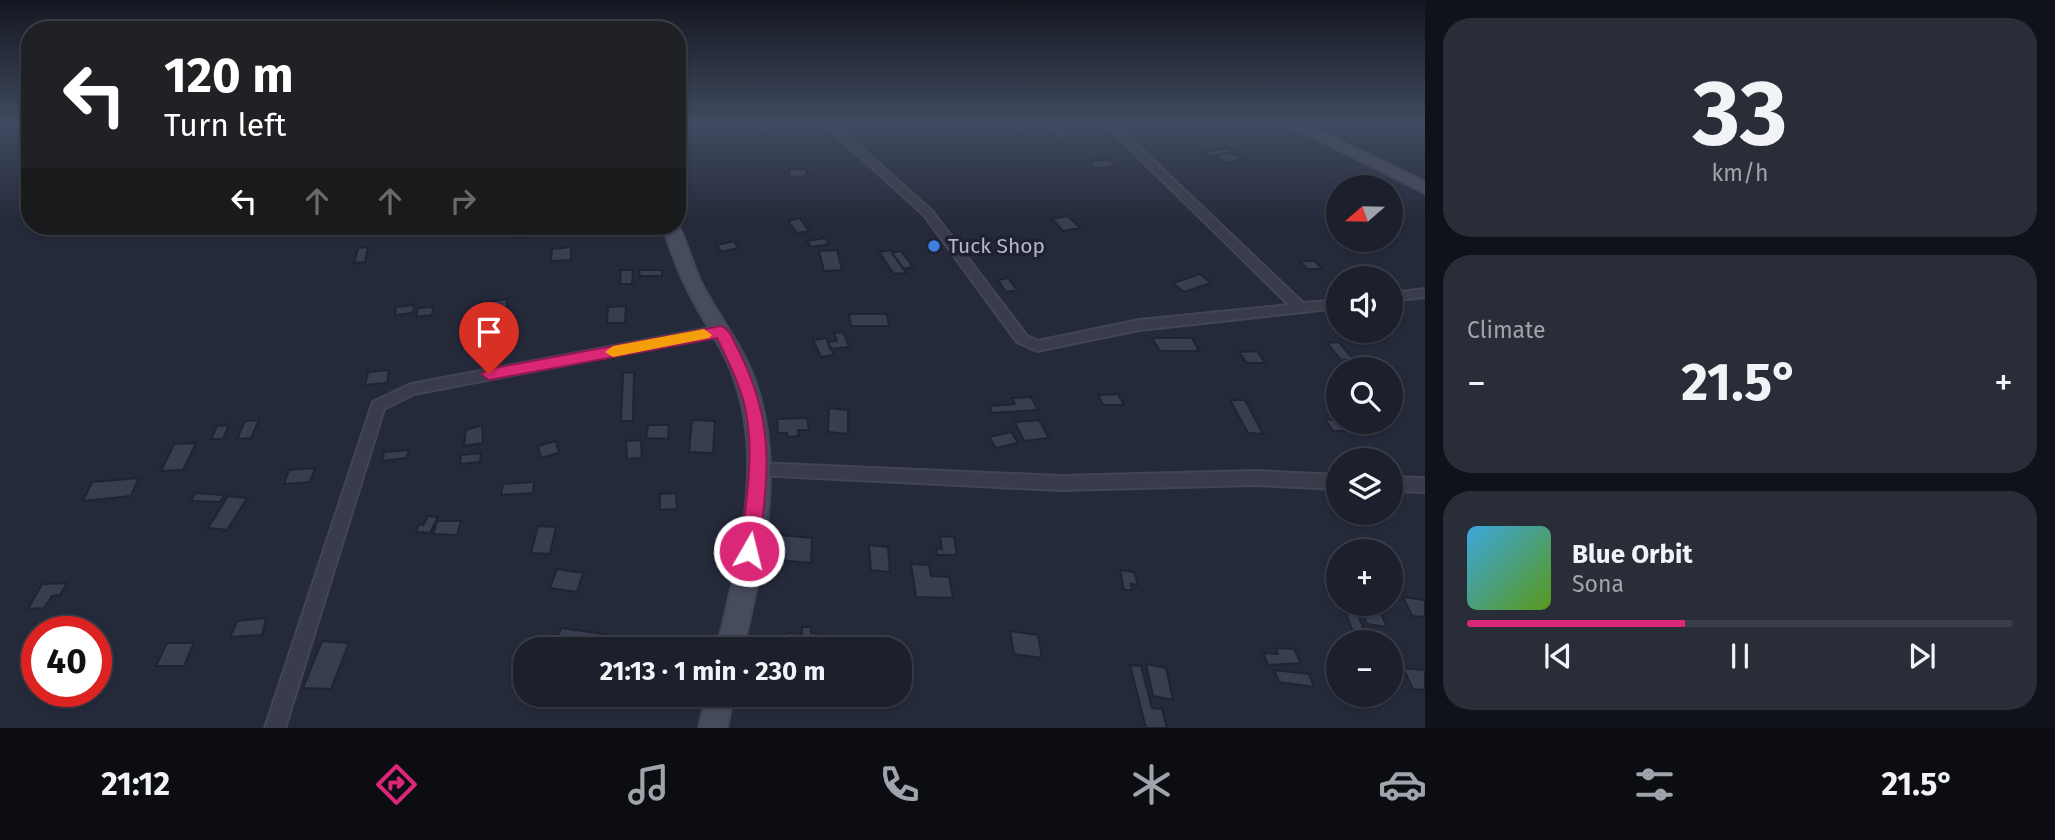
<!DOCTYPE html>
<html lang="en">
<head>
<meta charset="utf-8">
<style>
	:root { --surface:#1c202c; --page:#292d38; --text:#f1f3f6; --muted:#a0a3a9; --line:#3a3e48; --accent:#db2777 }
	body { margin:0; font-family:"Fira Sans",sans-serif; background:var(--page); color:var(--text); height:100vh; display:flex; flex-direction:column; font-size:26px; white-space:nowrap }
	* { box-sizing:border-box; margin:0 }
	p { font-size:23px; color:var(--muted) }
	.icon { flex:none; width:38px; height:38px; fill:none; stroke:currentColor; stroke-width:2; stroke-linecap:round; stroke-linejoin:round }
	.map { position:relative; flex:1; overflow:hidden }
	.sheet { display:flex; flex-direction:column; gap:18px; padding:18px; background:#0f1218; width:630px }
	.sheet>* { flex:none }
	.guide { position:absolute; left:21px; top:21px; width:665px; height:214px; border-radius:28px; box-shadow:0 2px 5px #0004,0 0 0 2px var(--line); background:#202124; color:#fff; overflow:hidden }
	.needle { width:46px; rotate:250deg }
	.buttons { position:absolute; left:1326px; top:175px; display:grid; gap:14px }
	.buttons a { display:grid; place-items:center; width:77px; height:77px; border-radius:50%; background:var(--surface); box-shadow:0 2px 5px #0004,0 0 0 2px var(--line); font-size:35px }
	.speed { position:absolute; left:21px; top:616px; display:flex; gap:14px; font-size:35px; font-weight:700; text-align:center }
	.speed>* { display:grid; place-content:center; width:91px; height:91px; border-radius:50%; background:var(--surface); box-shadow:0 2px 5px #0004,0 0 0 2px var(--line); line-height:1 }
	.speed .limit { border:10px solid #d22; background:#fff; color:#111 }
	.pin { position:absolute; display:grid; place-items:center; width:60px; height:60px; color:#fff; margin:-72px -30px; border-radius:50% 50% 50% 0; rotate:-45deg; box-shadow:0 0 7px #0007 }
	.pin .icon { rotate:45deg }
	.me { position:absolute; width:77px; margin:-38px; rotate:8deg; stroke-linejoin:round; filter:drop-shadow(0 0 5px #0008) }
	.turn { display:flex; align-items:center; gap:24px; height:147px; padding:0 28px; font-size:32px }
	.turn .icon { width:91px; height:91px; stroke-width:2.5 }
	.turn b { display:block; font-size:49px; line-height:60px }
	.lanes { display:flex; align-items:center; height:66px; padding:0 28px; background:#0003; justify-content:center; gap:35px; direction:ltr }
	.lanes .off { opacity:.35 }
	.big { font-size:52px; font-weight:700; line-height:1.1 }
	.sheet .widget { flex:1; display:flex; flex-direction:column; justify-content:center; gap:10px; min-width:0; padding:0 24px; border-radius:28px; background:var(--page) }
	.sheet .dial { align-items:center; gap:0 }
	.dial b { font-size:91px; line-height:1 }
	.song { display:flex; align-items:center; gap:21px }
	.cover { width:84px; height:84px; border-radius:10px; background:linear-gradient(135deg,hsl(200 70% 55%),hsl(90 70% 35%)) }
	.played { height:7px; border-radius:4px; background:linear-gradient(90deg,var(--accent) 40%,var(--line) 40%) }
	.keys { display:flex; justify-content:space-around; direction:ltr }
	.heat { display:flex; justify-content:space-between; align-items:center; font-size:38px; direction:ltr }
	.trip { position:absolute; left:513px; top:637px; width:399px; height:70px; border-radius:28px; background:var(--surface); box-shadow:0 2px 5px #0004,0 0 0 2px var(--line); font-weight:700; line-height:70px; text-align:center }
	.menu { display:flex; height:112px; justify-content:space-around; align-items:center; background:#0b0d12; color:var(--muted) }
	.menu .icon { width:49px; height:49px }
	.menu .on { color:var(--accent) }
	.menu b { font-size:32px; color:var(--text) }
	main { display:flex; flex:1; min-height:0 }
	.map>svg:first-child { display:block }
	.building { fill:#383d50; stroke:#202332; stroke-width:2 }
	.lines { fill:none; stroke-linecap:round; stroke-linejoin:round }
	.street-casing { stroke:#424554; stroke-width:4 }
	.secondary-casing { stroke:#424554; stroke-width:4 }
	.street { fill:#393c4b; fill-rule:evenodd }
	.secondary { fill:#474b5e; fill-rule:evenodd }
	.route { fill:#db2777; stroke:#8e194d; stroke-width:2 }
	.slow { fill:#f59e0b }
	.shop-dot { fill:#3f7fe0; stroke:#1e2130; stroke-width:2.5 }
	.labels { text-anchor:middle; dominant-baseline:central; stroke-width:7; stroke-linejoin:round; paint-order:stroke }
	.poi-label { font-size:21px; fill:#b4b7c6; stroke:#1e2130; text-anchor:start }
</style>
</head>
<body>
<main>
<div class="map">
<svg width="1425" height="728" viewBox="0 0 1425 728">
	<rect width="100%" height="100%" fill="#252a3b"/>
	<path class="building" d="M1059 127 1070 138 1060 140 1049 129Z
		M1227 148 1233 152 1208 157 1202 153Z
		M1229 153 1236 155 1242 159 1226 163 1216 156Z
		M1110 160 1116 167 1095 168 1089 161Z
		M806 169 808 176 790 177 788 170Z
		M1068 216 1080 228 1063 231 1052 219Z
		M800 218 809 231 797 233 788 221Z
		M508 227 528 230 523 238 503 235Z
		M825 238 829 244 811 247 807 241Z
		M734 241 738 248 721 252 717 245Z
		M368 247 365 262 354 263 358 248Z
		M571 247V260L551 261 552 249Z
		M837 250 842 270 824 271 819 251Z
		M892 250V253L906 273 894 274 879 252Z
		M901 251 913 267 904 269 892 253Z
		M1300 261H1315L1322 269H1307Z
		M621 270H633L632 284H620Z
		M640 270H662V276H639Z
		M1200 274 1211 283 1184 292 1173 283Z
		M1008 278 1017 290 1006 292 998 280Z
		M507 299V307L501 308 502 312 480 315V303Z
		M414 305 413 313 395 315 396 307Z
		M626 306 625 323H607L608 307Z
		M433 307 432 315 416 317 418 308Z
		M849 314H887L889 326H851Z
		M843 332 849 347 830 349 828 342 837 341 834 333Z
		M826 338 834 355 821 357 813 340Z
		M1152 338H1192L1199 351H1160Z
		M1339 342 1353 359 1341 360 1327 343Z
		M1257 351 1265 363H1247L1239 352Z
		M389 370 387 383 365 385 368 372Z
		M634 372 633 421H621L623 373Z
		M1118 394 1124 405H1103L1098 395Z
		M1031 397 1038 410 992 413 989 406 1015 404 1012 398Z
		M1230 400H1245L1263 434 1248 433Z
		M829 408 848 410V434L828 432Z
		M807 418 809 430H798L799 436 788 437 787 433H778L777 419Z
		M1325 419 1346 422 1353 431H1333Z
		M259 420 251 438 237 439 245 421Z
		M692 420 715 421 713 453 689 452Z
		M1039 420 1049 438 1024 441 1015 422Z
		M229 425 223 439H211L217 426Z
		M482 425 483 443 464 446 466 430Z
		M648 425H669L668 439 646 438Z
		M1011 432 1018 443 996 448 989 437Z
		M641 440 642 458 627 459 626 441Z
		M556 441 559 453 541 458 538 446Z
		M196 443 183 470 161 471 174 444Z
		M409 450 406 458 382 461 384 452Z
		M481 453 480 462 460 464 461 455Z
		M315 468 310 482 284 484 289 470Z
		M139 478 131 496 83 501 92 482Z
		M534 482 533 493 501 495 503 484Z
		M195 493 224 495 220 502 191 501Z
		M676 493 677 509 660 510V494Z
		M228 496 247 498 227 530 208 528Z
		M428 516 438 517 430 533 416 532 419 524 423 525Z
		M437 521H461L457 535 433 534Z
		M538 526 556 527 550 554 531 553Z
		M780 535 812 538 811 563 779 560Z
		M940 536 954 537 957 555H937L936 548 942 549Z
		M869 545 888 547 890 572 871 570Z
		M911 564 929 565 931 576 949 577 953 598 916 597Z
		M557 569 583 573 577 592 550 588Z
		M1120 570 1134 572 1138 585 1131 584 1132 590H1124Z
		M67 583 60 595 52 596 44 608 28 609 42 584Z
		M1403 597 1425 600V617L1412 616Z
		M1359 608 1379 610 1387 627 1367 624Z
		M1346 613 1358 615 1365 632 1352 630Z
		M266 618 262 635 230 637 237 621Z
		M802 627H811V633H816L817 644 787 643V633L802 634Z
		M561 628 604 634 601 649 556 644Z
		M1010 631 1038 635 1042 658 1014 654Z
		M322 641 349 643 331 689 303 688Z
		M167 643H194L184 666H156Z
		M1276 648 1294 649 1301 663 1268 665 1263 653 1278 654Z
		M1146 664 1166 668 1173 700 1153 696Z
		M1130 665 1141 666 1152 708 1162 709 1167 728H1146Z
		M1403 668 1425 670V690L1413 689Z
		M1274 670 1309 674 1314 687 1279 682Z"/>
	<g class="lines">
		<g class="street-casing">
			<path id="street" d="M822 122H832L932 211 1027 336 1038 341 1139 320 1289 305 1103 122H1113L1303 303 1339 300V308L1139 330 1037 351 1017 342 924 215Z
				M1425 289V297L1391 301V293Z
				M721 326 726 328 728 331 726 334 414 394 384 409 285 728H265L373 402 411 384Z
				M759 463 1060 476 1256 471 1339 475V489L1256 485 1060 490 759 475 753 474 751 469 753 464Z
				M1391 477 1425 478V492L1391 491Z"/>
		</g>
		<g class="secondary-casing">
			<path id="secondary" d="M1283 122H1300L1425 182V193Z
				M677 223C687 242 692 264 701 283 718 316 743 346 755 381 786 467 762 563 743 649H717C737 563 765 468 735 381 726 352 707 327 693 300 680 276 671 252 663 226H677Z
				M707 695H733L727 728H699Z"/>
		</g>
		<use href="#street" class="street"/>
		<use href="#secondary" class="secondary"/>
	</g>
	<linearGradient id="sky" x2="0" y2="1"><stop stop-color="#141720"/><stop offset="0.55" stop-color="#404a60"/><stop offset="1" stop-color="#404a60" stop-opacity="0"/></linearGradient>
	<rect width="1425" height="223" fill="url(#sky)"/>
	<path class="route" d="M721 326C731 329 734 343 739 351 776 426 768 471 759 551L756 557 749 559 742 557 740 551C745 509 753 467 748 425 745 394 730 365 717 338L489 380 481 374 489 369Z"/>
	<path class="slow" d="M704 329 712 335 709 338 613 357 605 352 613 346Z"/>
	<circle class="shop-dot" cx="934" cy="246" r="7"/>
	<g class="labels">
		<g class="poi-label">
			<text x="948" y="246">Tuck Shop</text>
		</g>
	</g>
</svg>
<div class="buttons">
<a><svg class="needle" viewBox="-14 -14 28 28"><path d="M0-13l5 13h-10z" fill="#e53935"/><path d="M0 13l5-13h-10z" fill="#a0a3a9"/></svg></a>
<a><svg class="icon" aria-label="sound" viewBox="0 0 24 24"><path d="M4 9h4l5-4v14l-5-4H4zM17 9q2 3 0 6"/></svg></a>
<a><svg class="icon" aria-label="search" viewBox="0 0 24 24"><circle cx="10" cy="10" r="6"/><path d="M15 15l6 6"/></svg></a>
<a><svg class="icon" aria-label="layers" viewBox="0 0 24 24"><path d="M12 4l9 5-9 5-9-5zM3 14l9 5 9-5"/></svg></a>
<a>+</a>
<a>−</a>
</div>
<div class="speed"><div class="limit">40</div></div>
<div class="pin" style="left:489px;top:374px;background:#d93025"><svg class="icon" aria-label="arrive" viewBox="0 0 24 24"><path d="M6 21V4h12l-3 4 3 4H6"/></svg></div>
<svg class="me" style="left:749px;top:551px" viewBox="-20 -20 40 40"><circle r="17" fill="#db2777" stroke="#fff" stroke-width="3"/><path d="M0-11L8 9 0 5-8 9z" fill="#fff"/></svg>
<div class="trip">21:13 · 1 min · 230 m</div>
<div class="guide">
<div class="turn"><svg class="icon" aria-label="left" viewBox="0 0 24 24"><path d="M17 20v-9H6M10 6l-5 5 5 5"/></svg><div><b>120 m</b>Turn left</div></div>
<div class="lanes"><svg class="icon" aria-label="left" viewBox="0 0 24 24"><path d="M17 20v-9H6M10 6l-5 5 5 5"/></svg><svg class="icon off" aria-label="ahead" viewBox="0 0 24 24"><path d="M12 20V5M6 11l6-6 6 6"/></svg><svg class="icon off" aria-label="ahead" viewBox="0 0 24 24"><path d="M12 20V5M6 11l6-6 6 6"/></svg><svg class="icon off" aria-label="right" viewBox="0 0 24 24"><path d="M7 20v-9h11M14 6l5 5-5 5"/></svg></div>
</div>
</div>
<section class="sheet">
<div class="widget dial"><b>33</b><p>km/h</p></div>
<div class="widget"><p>Climate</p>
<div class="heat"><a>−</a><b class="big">21.5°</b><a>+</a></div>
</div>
<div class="widget">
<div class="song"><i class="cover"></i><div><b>Blue Orbit</b><p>Sona</p></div></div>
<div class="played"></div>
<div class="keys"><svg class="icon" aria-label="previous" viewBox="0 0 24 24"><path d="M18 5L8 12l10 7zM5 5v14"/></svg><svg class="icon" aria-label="pause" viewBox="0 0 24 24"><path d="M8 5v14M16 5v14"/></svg><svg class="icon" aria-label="next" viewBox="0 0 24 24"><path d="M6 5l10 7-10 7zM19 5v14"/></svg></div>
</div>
</section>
</main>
<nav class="menu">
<b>21:12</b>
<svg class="icon on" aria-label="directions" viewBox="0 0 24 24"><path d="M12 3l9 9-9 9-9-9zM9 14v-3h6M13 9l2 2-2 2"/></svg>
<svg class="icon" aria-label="music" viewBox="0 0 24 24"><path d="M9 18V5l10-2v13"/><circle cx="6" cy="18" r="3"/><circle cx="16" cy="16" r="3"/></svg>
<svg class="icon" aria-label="phone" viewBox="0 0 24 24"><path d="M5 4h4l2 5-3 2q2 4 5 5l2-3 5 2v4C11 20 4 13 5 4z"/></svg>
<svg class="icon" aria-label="climate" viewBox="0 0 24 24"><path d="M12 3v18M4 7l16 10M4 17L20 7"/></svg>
<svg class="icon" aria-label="car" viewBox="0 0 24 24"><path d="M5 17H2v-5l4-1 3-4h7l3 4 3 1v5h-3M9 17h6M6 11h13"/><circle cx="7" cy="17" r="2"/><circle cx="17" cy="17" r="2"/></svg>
<svg class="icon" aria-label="filters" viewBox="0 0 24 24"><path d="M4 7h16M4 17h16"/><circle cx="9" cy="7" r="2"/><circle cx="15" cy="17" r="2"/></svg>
<b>21.5°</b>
</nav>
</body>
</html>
